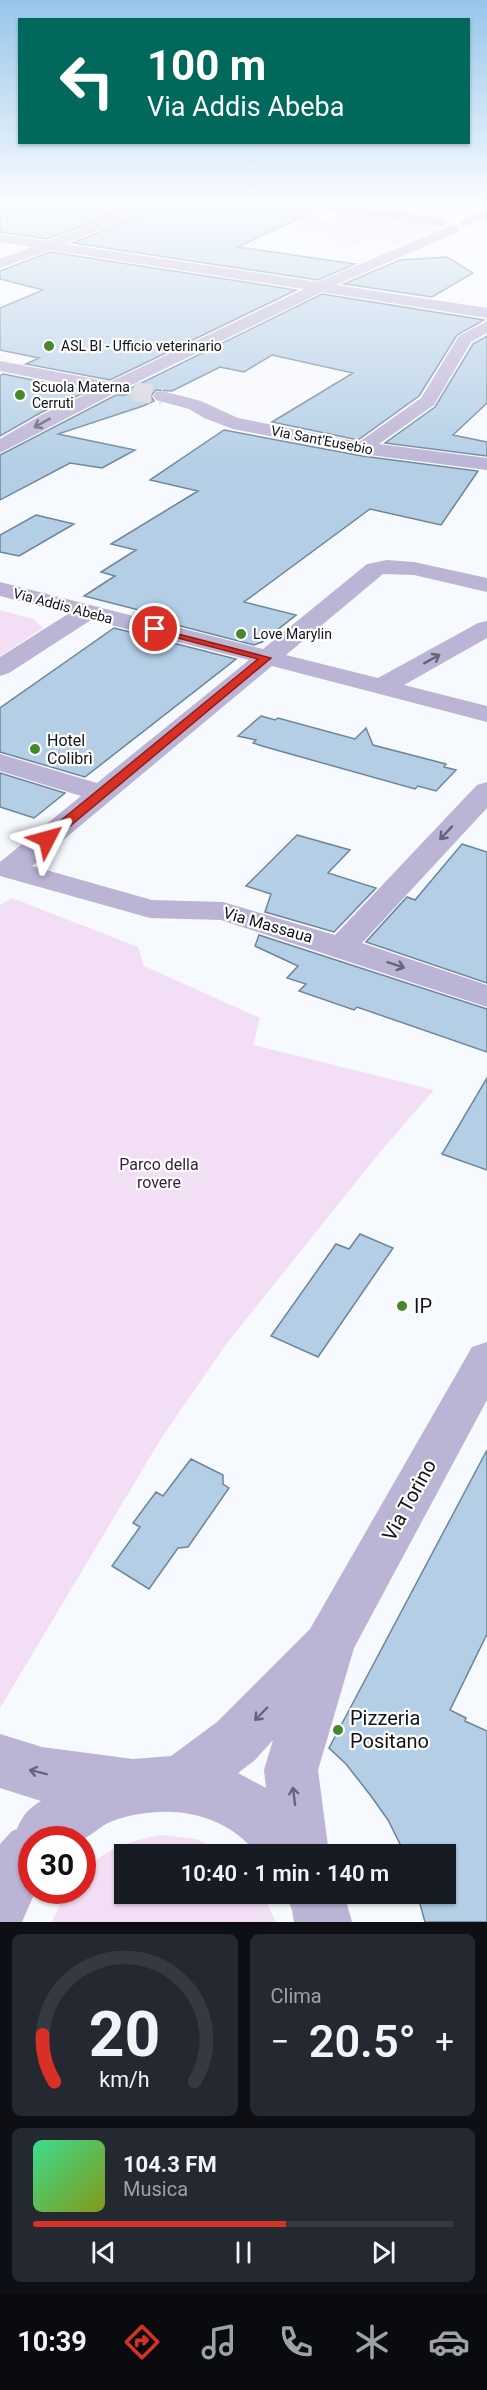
<!DOCTYPE html>
<html lang="it">
<head>
<meta charset="utf-8">
<style>
	:root { --surface:#171b24; --page:#242831; --text:#f1f3f6; --muted:#9ea1a6; --line:#363941; --accent:#d93025 }
	body { margin:0; font-family:Roboto,sans-serif; background:var(--page); color:var(--text); height:100vh; display:flex; flex-direction:column; font-size:22px; white-space:nowrap }
	* { box-sizing:border-box; margin:0 }
	p { font-size:20px; color:var(--muted) }
	.icon { flex:none; width:33px; height:33px; fill:none; stroke:currentColor; stroke-width:2; stroke-linecap:round; stroke-linejoin:round }
	.map { position:relative; height:1922px; overflow:hidden }
	.panel { display:flex; flex-direction:column; gap:12px; padding:12px; background:#0d0f14; flex:1 }
	.panel>* { flex:none }
	.banner { position:absolute; left:18px; top:18px; width:452px; height:126px; border-radius:0px; box-shadow:0 2px 4px #0004; background:#00695c; color:#fff; overflow:hidden }
	.speed { position:absolute; left:18px; top:1826px; display:flex; gap:12px; font-size:30px; font-weight:700; text-align:center }
	.speed>* { display:grid; place-content:center; width:78px; height:78px; border-radius:50%; background:var(--surface); box-shadow:0 2px 4px #0004; line-height:1 }
	.speed .limit { border:9px solid #d22; background:#fff; color:#111 }
	.pin { position:absolute; display:grid; place-items:center; width:51px; height:51px; color:#fff; margin:-26px; border:3px solid #fff; border-radius:50%; box-shadow:0 2px 6px #0007 }
	.me { position:absolute; width:66px; margin:-33px; rotate:51deg; stroke-linejoin:round; filter:drop-shadow(0 0 4px #0008) }
	.turn { display:flex; align-items:center; gap:21px; height:126px; padding:0 30px; font-size:27px }
	.turn .icon { width:78px; height:78px; stroke-width:2.5 }
	.turn b { display:block; font-size:42px; line-height:51px }
	.big { font-size:45px; font-weight:600; line-height:1.1 }
	.panel .card { flex:1; display:flex; flex-direction:column; justify-content:center; gap:9px; min-width:0; padding:0 21px; border-radius:9px; background:var(--page) }
	.panel .dial { align-items:center; gap:0 }
	.dial svg { height:156px; overflow:visible; fill:none; stroke:var(--line); stroke-width:7; stroke-linecap:round; text-anchor:middle }
	.dial text { fill:var(--text); stroke:none }
	.song { display:flex; align-items:center; gap:18px }
	.cover { width:72px; height:72px; border-radius:9px; background:linear-gradient(135deg,hsl(150 70% 55%),hsl(70 70% 35%)) }
	.played { height:6px; border-radius:3px; background:linear-gradient(90deg,var(--accent) 60%,var(--line) 60%) }
	.keys { display:flex; justify-content:space-around; direction:ltr }
	.heat { display:flex; justify-content:space-between; align-items:center; font-size:33px; direction:ltr }
	.panel .tiles { flex:1; display:grid; gap:12px; grid-template-columns:1fr 1fr }
	.card:last-child { grid-column:span 2 }
	.trip { position:absolute; left:114px; top:1844px; width:342px; height:60px; border-radius:0px; background:var(--surface); box-shadow:0 2px 4px #0004; font-weight:600; line-height:60px; text-align:center }
	.menu { display:flex; height:96px; justify-content:space-around; align-items:center; background:#090b0e; color:var(--muted) }
	.menu .icon { width:42px; height:42px }
	.menu .selected { color:var(--accent) }
	.menu b { font-size:27px; color:var(--text) }
	.map>svg:first-child { display:block }
	.green { fill:#f3dff5 }
	.building { fill:#b3cee5; stroke:#6d8599; stroke-width:1.5 }
	.lines { fill:none; stroke-linecap:round; stroke-linejoin:round }
	.minor-tunnel { stroke:#d4d6dc; stroke-width:19; stroke-dasharray:19 9; stroke-linecap:butt }
	.minor { fill:#bcb4d5; fill-rule:evenodd }
	.oneway { stroke:#666479 }
	.route { fill:#d93025; stroke:#8d1f18; stroke-width:1.5 }
	.poi-dot { fill:#45892c; stroke:#fff; stroke-width:2 }
	.labels { text-anchor:middle; dominant-baseline:central; stroke-width:4.5; stroke-linejoin:round; paint-order:stroke }
	.far-poi-label { font-size:14px; fill:#10131d; stroke:#fff; text-anchor:start }
	.far-street-label { font-size:14px; fill:#10131d; stroke:#fff }
	.poi-label { font-size:16px; fill:#10131d; stroke:#fff; text-anchor:start }
	.street-label { font-size:16px; fill:#10131d; stroke:#fff }
	.park-label { font-size:16px; fill:#3a1b3f; stroke:#fff }
	.near-poi-label { font-size:20px; fill:#10131d; stroke:#fff; text-anchor:start }
	.near-street-label { font-size:20px; fill:#10131d; stroke:#fff }
</style>
</head>
<body>
<div class="map">
<svg width="487" height="1922" viewBox="0 0 487 1922">
	<rect width="100%" height="100%" fill="#f6f9fe"/>
	<path class="green" d="M349 213 423 223 430 230 400 243 368 238 342 250 322 232 284 226 303 217 331 221Z
		M0 610 33 619 43 628 0 656Z
		M12 898 138 947 144 966 260 1018 253 1045 434 1090 381 1151 227 1343 162 1437 0 1708V905Z
		M161 1835 197 1839 226 1854H124V1893H262L276 1922H52L67 1890H82L83 1873C104 1849 130 1841 161 1835Z"/>
	<path class="building" d="M0 202H146L47 239 0 232Z
		M171 202H260L314 211 238 247 355 264 318 280 73 243Z
		M50 252 296 290 110 380 26 364 39 358 0 350V308L43 290 0 279V271Z
		M447 257 473 273 432 297 344 284 400 260Z
		M322 294 484 320 457 335 419 396 358 440 272 422 353 373 272 355 244 372 220 367 172 391 156 390 151 396 154 401 143 406 58 434 135 450 102 468 70 463 0 500V455L116 395H126L129 389Z
		M487 336V403L453 435 487 442V456L385 443 435 407 473 344Z
		M3 374 88 391 40 413 0 436V376Z
		M224 430 362 456 478 471 441 525 370 509 244 602 296 615 262 642 254 645 134 614 139 610 84 596 115 576 101 572 136 550 111 544 198 491 150 480Z
		M36 515 74 524 19 556 0 552V535Z
		M114 628 236 659 85 777 0 752V708Z
		M261 716 275 720 278 718 355 739 366 728 373 745 446 764 444 767 456 770 436 791 418 786 415 789 262 746 253 743 256 740 238 736Z
		M0 773 65 793 34 818 0 807Z
		M297 835 350 850 328 873 376 888 334 932 265 912 271 894 246 886Z
		M462 844 487 852V983L366 942 407 897 415 900Z
		M259 935 487 1009V1052L357 1007 354 1010 299 991 306 984 287 978 298 966 255 946Z
		M487 1078V1170L442 1154Z
		M360 1234 393 1248 318 1357 271 1336 336 1244 349 1249Z
		M487 1450V1634L450 1710 466 1718 465 1721 487 1731V1922H425L417 1893H446V1854H405L388 1820 371 1796 346 1764 329 1748Z
		M191 1459 223 1475V1484L229 1488 188 1547 178 1548 149 1589 112 1566 140 1527 133 1523 156 1492 163 1496Z"/>
	<g class="lines">
		<path class="minor-tunnel" d="M133 391 162 396"/>
		<path class="minor" d="M152 202H169L65 244 318 282 453 225 458 226 460 229 458 232 336 285 487 308V318L322 292 127 387 125 393H115L0 453V439L41 415 95 390 0 371V361L110 382 304 289 50 250 0 268V259L32 247 0 242V234L47 241Z
			M288 202H321L442 218 449 222 442 226 294 206Z
			M487 208V217L466 226 459 222Z
			M487 321V333L471 342 434 405 379 444 487 458V470L362 454 233 429 204 418 189 409 156 400 153 396 156 392 162 391 201 401 238 418 359 442 421 398 459 336Z
			M387 560 414 562 487 578V592L414 575 383 574 286 655 378 678 478 623 487 621V638L404 685 487 706V722L272 666 32 866 152 900 223 902 335 935 477 785 487 782V808L362 943 487 985V1007L221 920 150 918 0 876V862L81 796 0 771V754L97 783 249 660 91 620 9 673 0 676V657L68 614 0 596V582L263 649 367 564Z
			M487 1342V1400L354 1648 318 1770 329 1854H257C222 1809 161 1803 110 1822 100 1826 92 1836 82 1839 71 1843 45 1839 32 1839V1890H36L22 1922H0V1844L12 1831 17 1829C22 1816 29 1808 41 1801L0 1788V1734L42 1747 133 1759 171 1756 217 1722 310 1629 472 1347ZM273 1740 264 1770 266 1788 238 1773 255 1760Z
			M285 1893H344L352 1922H294L292 1910Z"/>
	</g>
	<defs><path id="oneway-shaft" d="M-6 0H5M1.5-3L5.5 0L1.5 3" fill="none" stroke-width="1.6" stroke-linecap="round" stroke-linejoin="round" transform="scale(1.5)"/></defs>
	<g class="oneway">
		<use href="#oneway-shaft" transform="translate(42 423) rotate(151)"/>
		<use href="#oneway-shaft" transform="translate(432 659) rotate(-29)"/>
		<use href="#oneway-shaft" transform="translate(446 833) rotate(133)"/>
		<use href="#oneway-shaft" transform="translate(396 965) rotate(19)"/>
		<use href="#oneway-shaft" transform="translate(261 1714) rotate(134)"/>
		<use href="#oneway-shaft" transform="translate(38 1772) rotate(-166)"/>
		<use href="#oneway-shaft" transform="translate(294 1796) rotate(-97)"/>
	</g>
	<linearGradient id="sky" x2="0" y2="1"><stop stop-color="#95c6ea"/><stop offset="0.43" stop-color="#fbfcff"/><stop offset="1" stop-color="#fbfcff" stop-opacity="0"/></linearGradient>
	<rect width="487" height="471" fill="url(#sky)"/>
	<path class="route" d="M151 627 271 658 51 842H42L41 839 42 836 258 659 151 631Z"/>
	<g class="poi-dot">
		<circle cx="49" cy="346" r="6"/>
		<circle cx="20" cy="395" r="6"/>
		<circle cx="241" cy="634" r="6"/>
		<circle cx="35" cy="749" r="6"/>
		<circle cx="402" cy="1306" r="6"/>
		<circle cx="338" cy="1730" r="6"/>
	</g>
	<g class="labels">
		<g class="far-poi-label">
			<text x="61" y="346">ASL BI - Ufficio veterinario</text>
			<text x="32" y="387">Scuola Materna<tspan x="32" dy="16">Cerruti</tspan></text>
			<text x="253" y="634">Love Marylin</text>
		</g>
		<g class="far-street-label">
			<text transform="translate(322 440) rotate(11)">Via Sant'Eusebio</text>
			<text transform="translate(63 606) rotate(15)">Via Addis Abeba</text>
		</g>
		<g class="poi-label">
			<text x="47" y="740">Hotel<tspan x="47" dy="18">Colibrì</tspan></text>
		</g>
		<g class="street-label">
			<text transform="translate(268 925) rotate(16)">Via Massaua</text>
		</g>
		<g class="park-label">
			<text x="159" y="1164">Parco della<tspan x="159" dy="18">rovere</tspan></text>
		</g>
		<g class="near-poi-label">
			<text x="414" y="1306">IP</text>
			<text x="350" y="1718">Pizzeria<tspan x="350" dy="23">Positano</tspan></text>
		</g>
		<g class="near-street-label">
			<text transform="translate(409 1500) rotate(-61)">Via Torino</text>
		</g>
	</g>
</svg>
<div class="speed"><div class="limit">30</div></div>
<div class="pin" style="left:155px;top:629px;background:#d93025"><svg class="icon" aria-label="arrive" viewBox="0 0 24 24"><path d="M6 21V4h12l-3 4 3 4H6"/></svg></div>
<svg class="me" style="left:47px;top:839px" viewBox="-20 -20 40 40"><path d="M0-17L14 15 0 8-14 15z" fill="#d93025" stroke="#fff" stroke-width="4"/></svg>
<div class="trip">10:40 · 1 min · 140 m</div>
<div class="banner">
<div class="turn"><svg class="icon" aria-label="left" viewBox="0 0 24 24"><path d="M17 20v-9H6M10 6l-5 5 5 5"/></svg><div><b>100 m</b>Via Addis Abeba</div></div>
</div>
</div>
<section class="panel">
<div class="tiles">
<div class="card dial"><svg viewBox="0 0 100 80">
<path d="M14 69A42 42 0 1 1 86 69"/>
<path d="M14 69A42 42 0 0 1 8 45" stroke="#d93025"/>
<text x="50" y="56" font-size="32" font-weight="700">20</text>
<text x="50" y="72" font-size="11">km/h</text>
</svg></div>
<div class="card"><p>Clima</p>
<div class="heat"><a>−</a><b class="big">20.5°</b><a>+</a></div>
</div>
<div class="card">
<div class="song"><i class="cover"></i><div><b>104.3 FM</b><p>Musica</p></div></div>
<div class="played"></div>
<div class="keys"><svg class="icon" aria-label="previous" viewBox="0 0 24 24"><path d="M18 5L8 12l10 7zM5 5v14"/></svg><svg class="icon" aria-label="pause" viewBox="0 0 24 24"><path d="M8 5v14M16 5v14"/></svg><svg class="icon" aria-label="next" viewBox="0 0 24 24"><path d="M6 5l10 7-10 7zM19 5v14"/></svg></div>
</div>
</div>
</section>
<nav class="menu">
<b>10:39</b>
<svg class="icon selected" aria-label="directions" viewBox="0 0 24 24"><path d="M12 3l9 9-9 9-9-9zM9 14v-3h6M13 9l2 2-2 2"/></svg>
<svg class="icon" aria-label="music" viewBox="0 0 24 24"><path d="M9 18V5l10-2v13"/><circle cx="6" cy="18" r="3"/><circle cx="16" cy="16" r="3"/></svg>
<svg class="icon" aria-label="phone" viewBox="0 0 24 24"><path d="M5 4h4l2 5-3 2q2 4 5 5l2-3 5 2v4C11 20 4 13 5 4z"/></svg>
<svg class="icon" aria-label="climate" viewBox="0 0 24 24"><path d="M12 3v18M4 7l16 10M4 17L20 7"/></svg>
<svg class="icon" aria-label="car" viewBox="0 0 24 24"><path d="M5 17H2v-5l4-1 3-4h7l3 4 3 1v5h-3M9 17h6M6 11h13"/><circle cx="7" cy="17" r="2"/><circle cx="17" cy="17" r="2"/></svg>
</nav>
</body>
</html>
